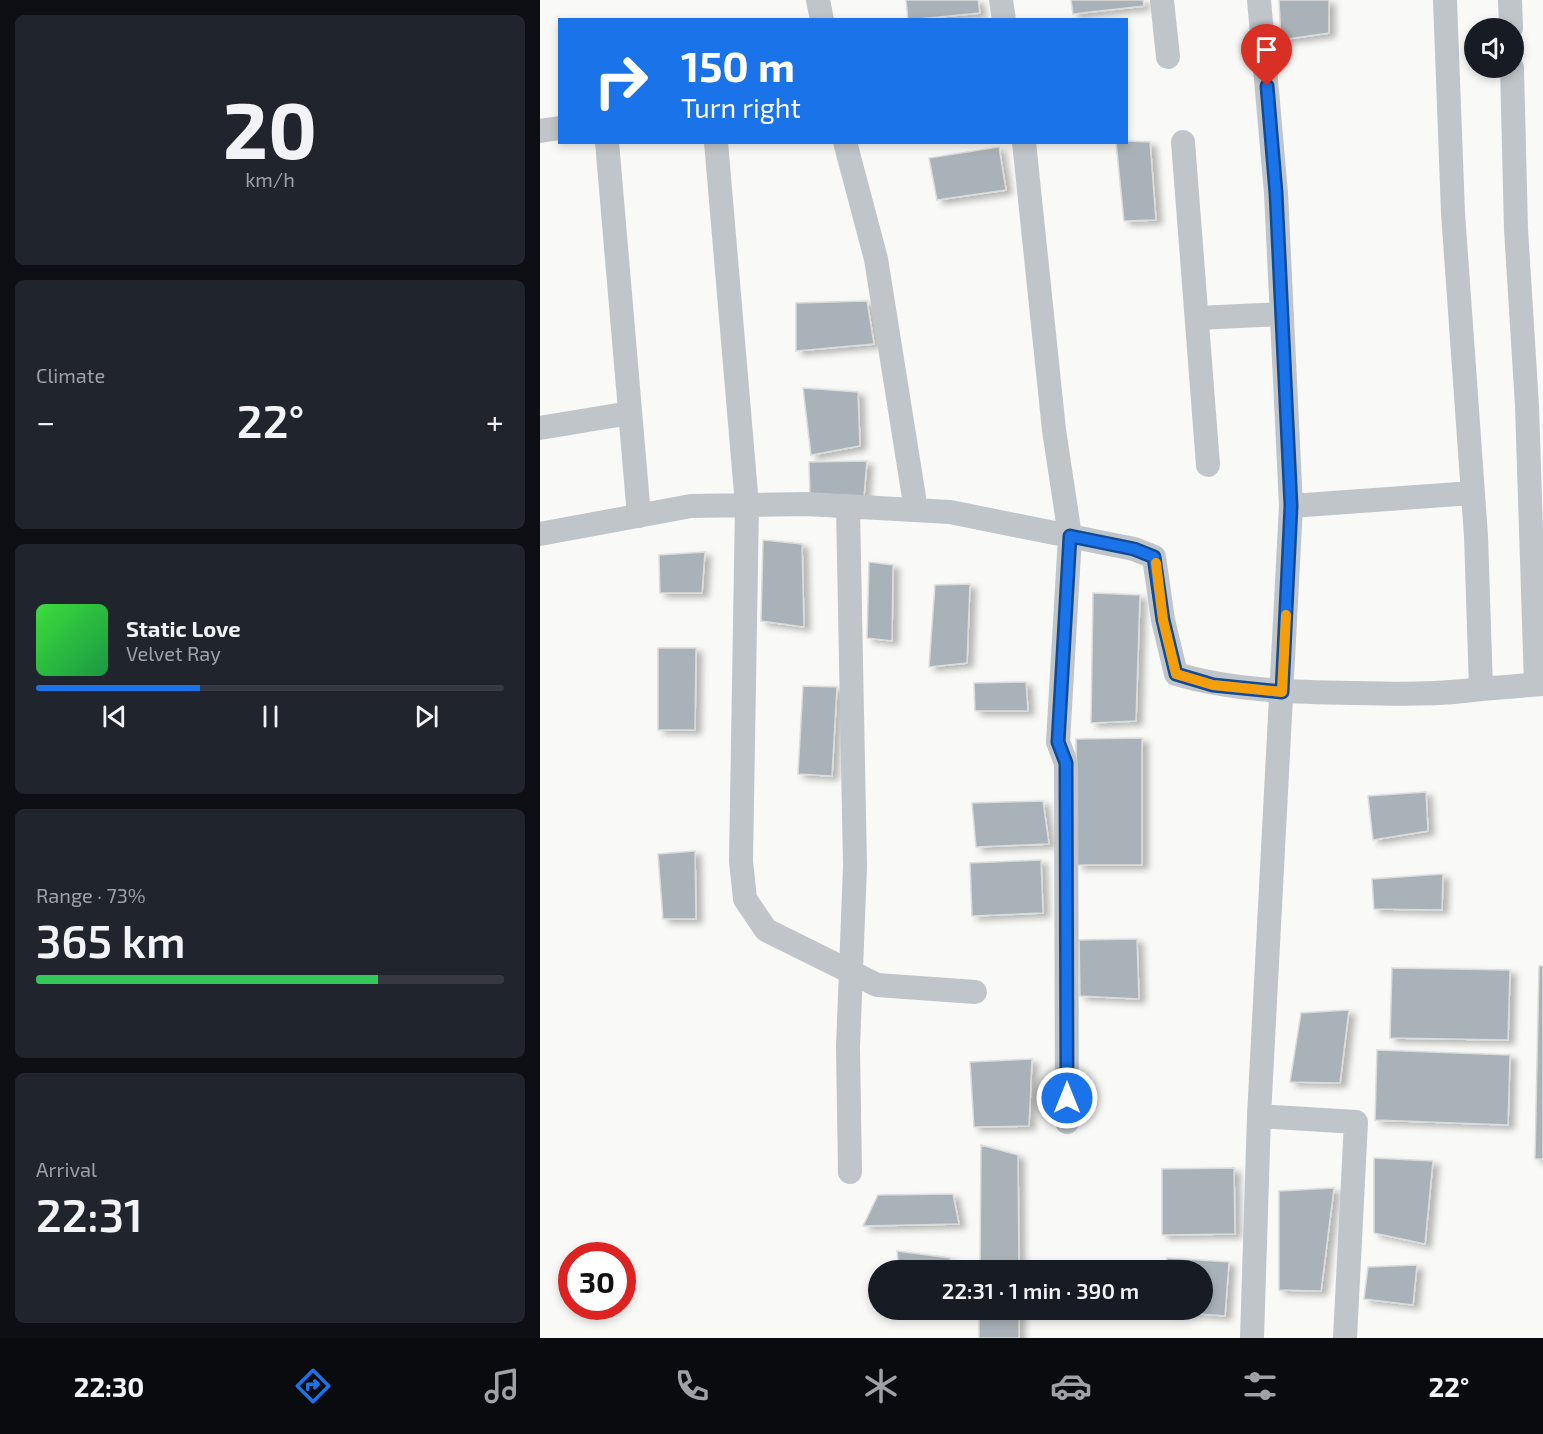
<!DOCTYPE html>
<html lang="en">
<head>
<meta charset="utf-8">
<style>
	:root { --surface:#171b24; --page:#20242c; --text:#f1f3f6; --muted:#9ea1a6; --line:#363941; --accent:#1a73e8 }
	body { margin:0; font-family:"Exo 2",sans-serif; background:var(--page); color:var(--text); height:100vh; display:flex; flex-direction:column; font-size:22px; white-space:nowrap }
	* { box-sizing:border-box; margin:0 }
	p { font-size:20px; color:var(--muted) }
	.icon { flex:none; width:33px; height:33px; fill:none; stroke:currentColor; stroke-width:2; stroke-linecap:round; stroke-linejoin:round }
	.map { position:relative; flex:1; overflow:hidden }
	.panel { display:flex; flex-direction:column; gap:15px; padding:15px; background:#0d0f14; width:540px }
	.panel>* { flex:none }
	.top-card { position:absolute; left:18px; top:18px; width:570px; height:126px; border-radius:0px; box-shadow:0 3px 9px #0003; background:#1a73e8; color:#fff; overflow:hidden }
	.tools { position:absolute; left:924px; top:18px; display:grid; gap:12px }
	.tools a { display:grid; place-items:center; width:60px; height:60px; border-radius:50%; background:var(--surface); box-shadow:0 3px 9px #0003; font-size:30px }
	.speed { position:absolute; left:18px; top:1242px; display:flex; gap:12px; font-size:30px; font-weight:700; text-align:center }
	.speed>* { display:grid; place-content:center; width:78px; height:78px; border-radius:50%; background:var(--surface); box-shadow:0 3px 9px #0003; line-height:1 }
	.speed .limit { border:9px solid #d22; background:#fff; color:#111 }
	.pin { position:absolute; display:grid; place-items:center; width:51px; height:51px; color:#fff; margin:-62px -26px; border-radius:50% 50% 50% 0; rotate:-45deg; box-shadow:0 0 6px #0007 }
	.pin .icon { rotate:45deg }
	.me { position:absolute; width:66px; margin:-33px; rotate:0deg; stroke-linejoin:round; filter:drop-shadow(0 0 4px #0008) }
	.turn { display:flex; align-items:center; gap:21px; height:126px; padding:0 24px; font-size:27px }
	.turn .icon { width:78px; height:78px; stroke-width:2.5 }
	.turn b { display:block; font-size:42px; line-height:51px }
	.big { font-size:45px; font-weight:600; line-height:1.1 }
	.panel .tile { flex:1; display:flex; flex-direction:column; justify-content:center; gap:9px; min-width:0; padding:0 21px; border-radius:9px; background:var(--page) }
	.panel .dial { align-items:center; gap:0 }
	.dial b { font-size:78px; line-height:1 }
	.song { display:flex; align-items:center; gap:18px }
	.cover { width:72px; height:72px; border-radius:9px; background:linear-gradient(135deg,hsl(120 70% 55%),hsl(140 70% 35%)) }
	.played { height:6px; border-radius:3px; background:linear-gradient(90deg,var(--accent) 35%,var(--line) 35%) }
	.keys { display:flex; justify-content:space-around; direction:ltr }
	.heat { display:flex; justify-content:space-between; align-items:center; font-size:33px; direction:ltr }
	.charge { height:9px; border-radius:4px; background:linear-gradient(90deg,#34c759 73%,var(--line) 0) }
	.trip { position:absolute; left:328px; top:1260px; width:345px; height:60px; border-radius:30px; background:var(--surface); box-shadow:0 3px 9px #0003; font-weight:600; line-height:60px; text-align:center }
	.tabs { display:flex; height:96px; justify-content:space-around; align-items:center; background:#090b0e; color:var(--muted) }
	.tabs .icon { width:42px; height:42px }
	.tabs .on { color:var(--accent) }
	.tabs b { font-size:27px; color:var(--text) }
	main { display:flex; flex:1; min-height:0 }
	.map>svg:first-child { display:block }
	.building { fill:#a9b2b8; stroke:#dbdbd9; stroke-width:1.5; filter:url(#shadow) }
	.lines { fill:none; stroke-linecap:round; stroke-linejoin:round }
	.street { stroke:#c0c5c9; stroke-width:24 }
	.route-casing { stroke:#114b97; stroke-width:15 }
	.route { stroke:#1a73e8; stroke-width:10 }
	.slow { stroke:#f59e0b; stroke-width:10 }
</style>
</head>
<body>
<main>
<section class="panel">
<div class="tile dial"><b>20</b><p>km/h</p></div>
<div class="tile"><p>Climate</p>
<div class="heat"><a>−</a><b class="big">22°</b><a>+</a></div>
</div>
<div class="tile">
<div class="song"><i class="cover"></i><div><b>Static Love</b><p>Velvet Ray</p></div></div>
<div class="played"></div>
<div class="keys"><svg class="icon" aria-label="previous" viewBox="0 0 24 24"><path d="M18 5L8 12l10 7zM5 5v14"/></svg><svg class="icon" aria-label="pause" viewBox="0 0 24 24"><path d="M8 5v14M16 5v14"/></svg><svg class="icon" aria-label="next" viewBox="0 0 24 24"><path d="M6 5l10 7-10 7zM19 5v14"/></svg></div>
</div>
<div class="tile"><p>Range · 73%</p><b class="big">365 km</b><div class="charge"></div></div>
<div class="tile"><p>Arrival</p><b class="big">22:31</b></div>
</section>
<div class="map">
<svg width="1003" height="1338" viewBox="0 0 1003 1338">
	<defs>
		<filter id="shadow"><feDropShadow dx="6" dy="4" stdDeviation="3" flood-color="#0004"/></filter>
	</defs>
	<rect width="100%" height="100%" fill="#f9f9f7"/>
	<path class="building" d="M366 0H438L440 13 368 20Z
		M531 0H603L604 6 533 14Z
		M739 0H789V33L741 40Z
		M586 141 610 142 616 220 584 221 576 142Z
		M459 147 466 190 397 200 389 158Z
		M327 301 334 344 256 351V303Z
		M263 388 318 392 320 446 271 455Z
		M327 461 324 496 270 494 269 462Z
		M223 540 262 544 264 627 221 621Z
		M165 552 162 593H120L119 555Z
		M329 562 353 565 352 641 327 638Z
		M430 584 427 663 389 667 395 585Z
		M553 593 600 595 596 721 551 723Z
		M118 648H156L155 730H118Z
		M486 682 488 711H435L434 683Z
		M263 686 297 687 292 776 258 774Z
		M602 738V865H537L536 739Z
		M886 792 888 831 833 840 828 796Z
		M503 801 509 844 436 847 432 803Z
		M155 851 156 919H123L118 854Z
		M501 860 503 913 432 916 430 863Z
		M903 874 902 910 834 909 832 879Z
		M597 939 599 999 540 996 539 940Z
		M999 966H1003V1159H995Z
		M852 968 970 970 968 1040 850 1038Z
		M809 1010 800 1083 750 1082 761 1013Z
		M837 1050 970 1055 968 1125 835 1120Z
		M492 1059 489 1126 434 1127 430 1062Z
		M441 1145 478 1155 479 1270H440Z
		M834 1158 893 1161 885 1244 834 1233Z
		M694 1168 695 1234 622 1235V1169Z
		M794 1188 781 1291 739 1290V1191Z
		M413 1194 419 1224 323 1226 338 1195Z
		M357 1251 410 1258 411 1270H359Z
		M627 1258 689 1262 685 1316 623 1311 663 1310V1270H626Z
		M877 1265 873 1305 824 1299 828 1267Z
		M439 1310H479V1338H439Z"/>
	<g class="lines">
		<path class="street" d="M278 0 282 20
			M461 0 464 20
			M622 0 628 57
			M905 0 913 213 936 536 941 689 1003 684
			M970 0 971 28
			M972 68 976 229 987 406 996 684
			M0 131 20 128
			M67 142 99 516
			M176 142 207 505 201 861 205 899 226 930 337 985 435 992
			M305 142 336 259 376 510
			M484 142 514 430 530 536 518 742 526 763 527 1122
			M643 142 668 465
			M657 318 742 314
			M0 428 90 413
			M751 506 932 493
			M308 507 315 866 308 1047 310 1172
			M0 534 151 506 266 504 410 512 594 549 614 557 623 620 636 674C694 691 753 692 813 693 856 694 898 695 941 689
			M719 1116 816 1122 805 1338
			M712 1338 719 1116 751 506 736 193 719 0"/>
	</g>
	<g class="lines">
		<g class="route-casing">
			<path id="route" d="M527 1098 526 763 518 742 530 536 594 549 614 557 623 620 636 674 673 685 742 692 751 506 736 193 727 86"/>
		</g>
		<use href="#route" class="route"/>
		<path class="slow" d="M616 563 623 620 636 674 673 685 742 692 746 615"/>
	</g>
</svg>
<div class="tools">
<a><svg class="icon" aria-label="sound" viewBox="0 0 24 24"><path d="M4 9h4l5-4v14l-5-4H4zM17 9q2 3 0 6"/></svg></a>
</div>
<div class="speed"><div class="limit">30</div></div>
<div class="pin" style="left:727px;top:86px;background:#d93025"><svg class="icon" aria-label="arrive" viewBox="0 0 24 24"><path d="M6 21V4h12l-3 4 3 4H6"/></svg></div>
<svg class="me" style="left:527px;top:1098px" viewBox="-20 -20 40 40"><circle r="17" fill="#1a73e8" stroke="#fff" stroke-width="3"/><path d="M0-11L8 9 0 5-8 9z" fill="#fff"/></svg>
<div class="trip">22:31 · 1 min · 390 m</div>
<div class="top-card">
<div class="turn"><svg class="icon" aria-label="right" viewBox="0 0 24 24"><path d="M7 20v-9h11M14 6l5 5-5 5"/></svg><div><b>150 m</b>Turn right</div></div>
</div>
</div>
</main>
<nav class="tabs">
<b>22:30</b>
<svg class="icon on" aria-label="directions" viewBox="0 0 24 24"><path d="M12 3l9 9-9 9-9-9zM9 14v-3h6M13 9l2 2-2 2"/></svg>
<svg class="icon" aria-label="music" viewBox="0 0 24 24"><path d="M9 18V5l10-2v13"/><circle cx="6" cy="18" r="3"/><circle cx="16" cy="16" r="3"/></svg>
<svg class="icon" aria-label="phone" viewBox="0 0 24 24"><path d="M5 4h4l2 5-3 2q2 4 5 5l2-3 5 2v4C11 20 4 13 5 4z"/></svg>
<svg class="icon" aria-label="climate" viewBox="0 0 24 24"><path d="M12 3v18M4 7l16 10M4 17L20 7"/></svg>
<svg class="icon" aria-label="car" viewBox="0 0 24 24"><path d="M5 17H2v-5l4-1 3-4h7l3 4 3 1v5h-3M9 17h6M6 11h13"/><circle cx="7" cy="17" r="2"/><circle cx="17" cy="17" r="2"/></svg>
<svg class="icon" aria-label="filters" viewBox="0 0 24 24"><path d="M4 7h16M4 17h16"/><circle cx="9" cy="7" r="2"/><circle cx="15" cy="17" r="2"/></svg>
<b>22°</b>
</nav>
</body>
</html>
